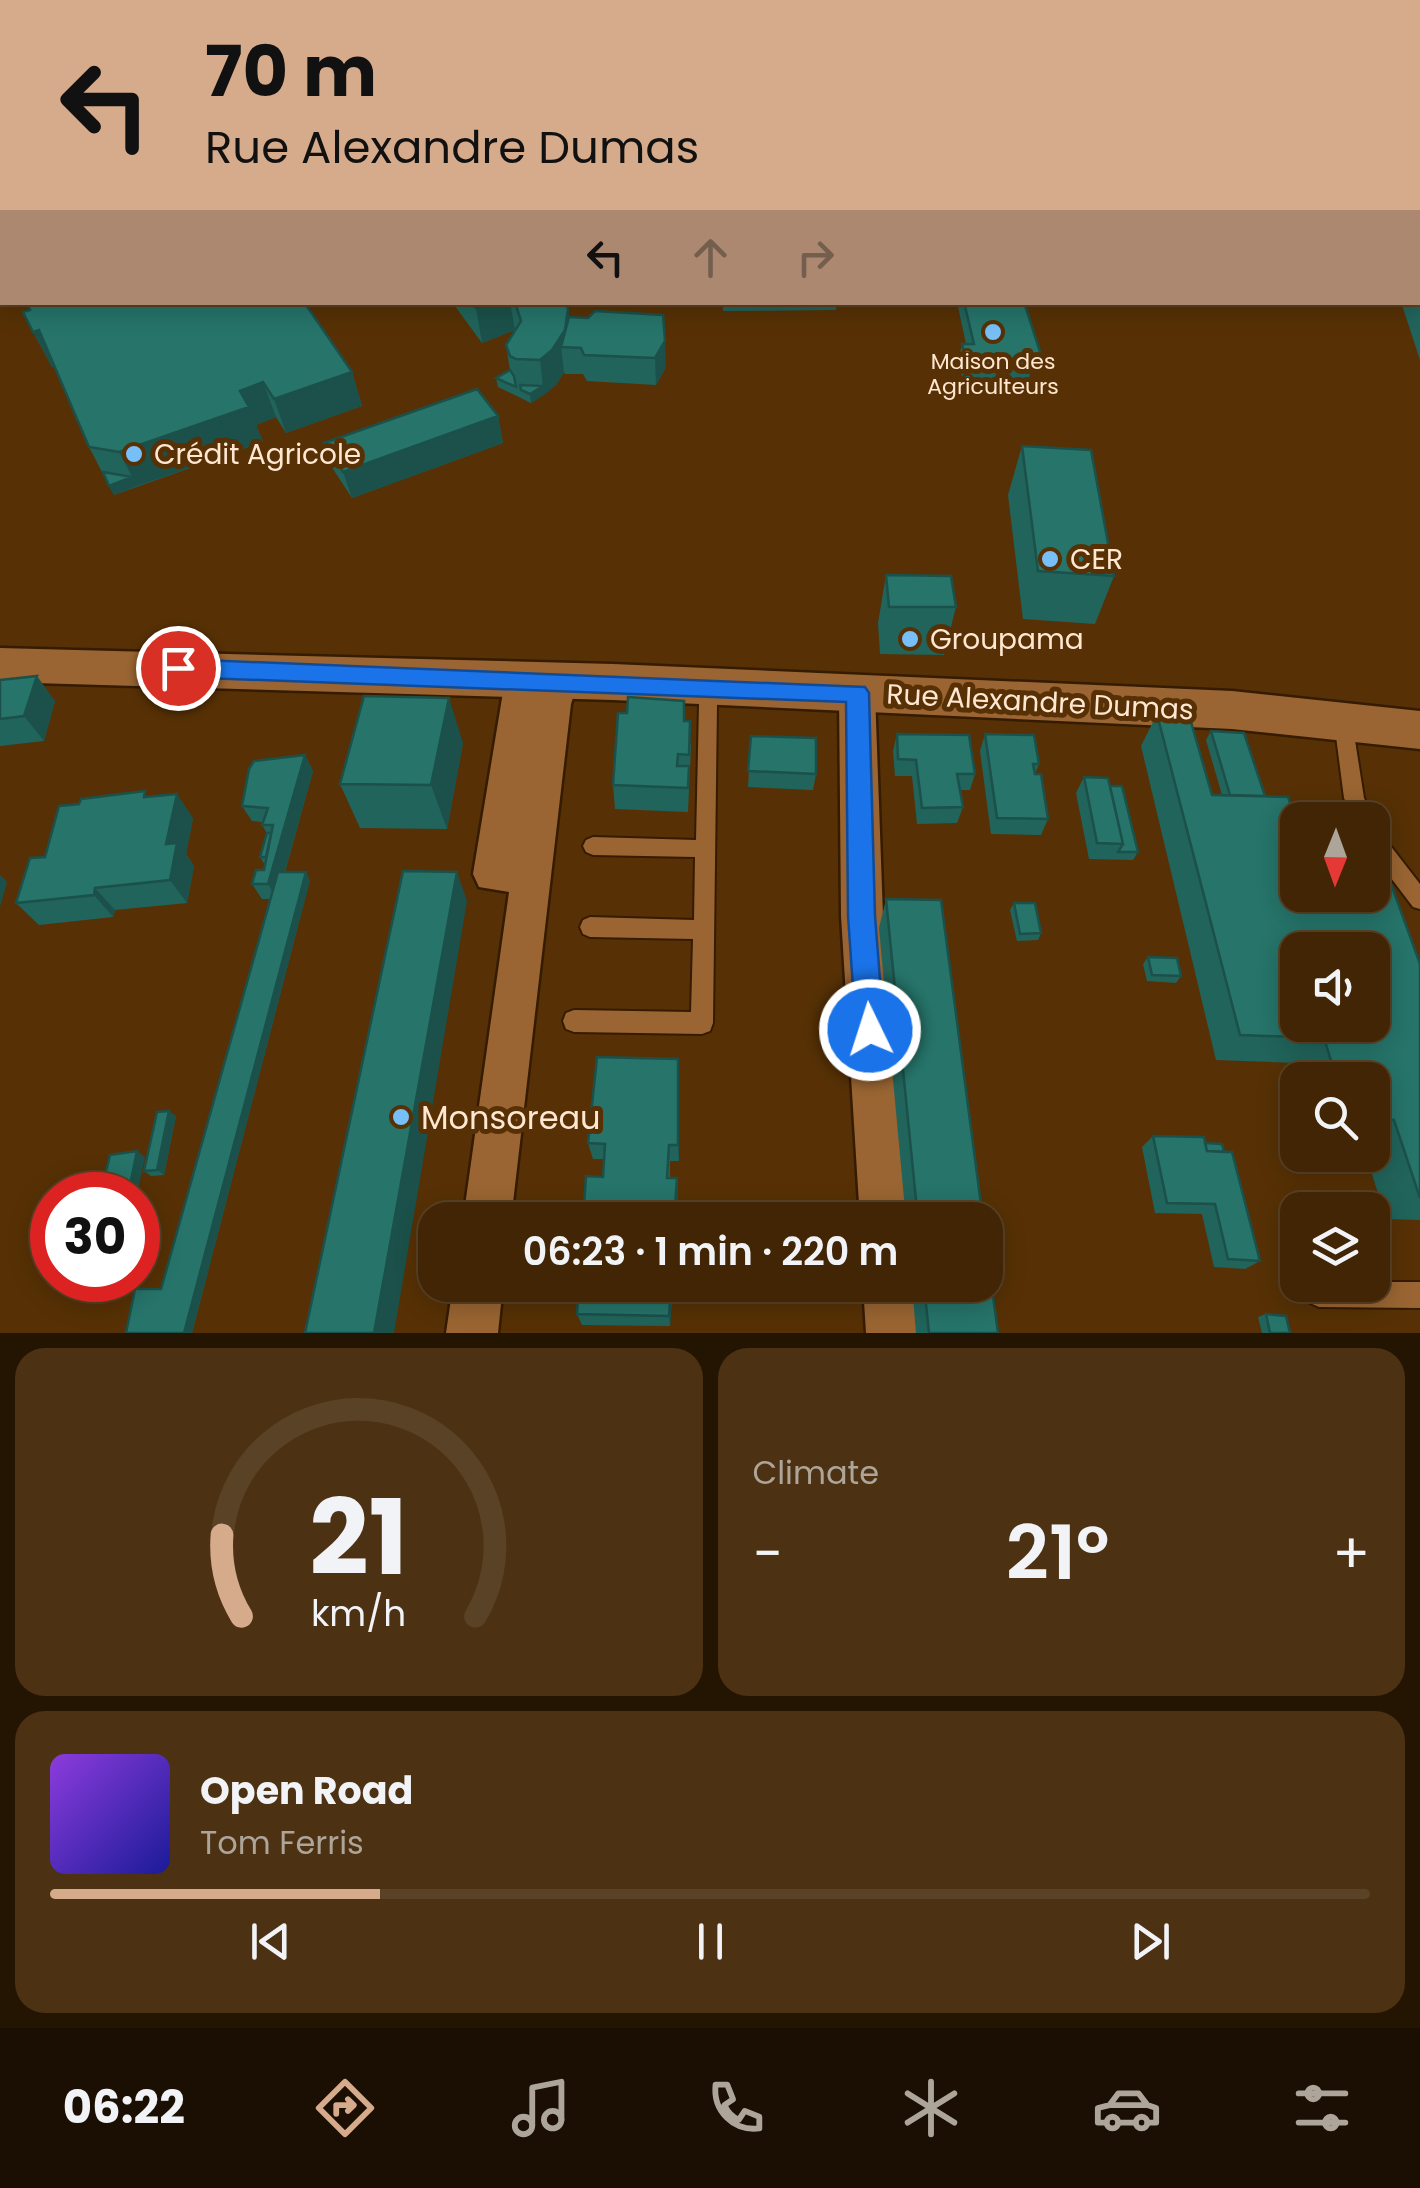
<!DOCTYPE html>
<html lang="en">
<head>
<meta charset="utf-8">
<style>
	:root { --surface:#412504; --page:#4c3113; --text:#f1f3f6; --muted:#aea59a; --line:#5a4226; --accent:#d6ab8b }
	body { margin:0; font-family:Poppins,sans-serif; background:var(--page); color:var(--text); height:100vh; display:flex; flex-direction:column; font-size:38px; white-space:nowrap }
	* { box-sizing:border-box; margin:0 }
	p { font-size:32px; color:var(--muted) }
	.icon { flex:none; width:55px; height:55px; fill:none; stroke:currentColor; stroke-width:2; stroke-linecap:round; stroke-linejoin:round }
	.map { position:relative; height:1333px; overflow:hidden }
	.sheet { display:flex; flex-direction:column; gap:15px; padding:15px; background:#241402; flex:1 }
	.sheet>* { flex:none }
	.top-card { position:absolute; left:0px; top:0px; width:1420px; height:305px; box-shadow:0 5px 25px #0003,0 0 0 2px var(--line); background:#d6ab8b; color:#111; overflow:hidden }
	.needle { width:65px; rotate:181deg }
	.controls { position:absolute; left:1280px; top:802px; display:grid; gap:20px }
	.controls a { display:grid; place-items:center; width:110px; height:110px; border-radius:20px; background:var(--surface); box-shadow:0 5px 25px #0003,0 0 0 2px var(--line); font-size:50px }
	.speed { position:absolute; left:30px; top:1172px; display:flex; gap:20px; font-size:50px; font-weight:700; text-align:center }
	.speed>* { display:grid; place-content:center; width:130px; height:130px; border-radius:50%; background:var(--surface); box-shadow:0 5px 25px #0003,0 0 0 2px var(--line); line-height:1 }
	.speed .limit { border:15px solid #d22; background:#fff; color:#111 }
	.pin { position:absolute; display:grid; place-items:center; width:85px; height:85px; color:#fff; margin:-42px; border:5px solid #fff; border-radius:50%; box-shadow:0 2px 10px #0007 }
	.me { position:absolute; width:110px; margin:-55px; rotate:356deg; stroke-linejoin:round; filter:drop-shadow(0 0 8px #0008) }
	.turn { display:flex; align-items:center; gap:35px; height:210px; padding:0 40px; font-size:45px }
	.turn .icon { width:130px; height:130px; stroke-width:2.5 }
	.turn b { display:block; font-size:70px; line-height:85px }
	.lanes { display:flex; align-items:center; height:95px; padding:0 40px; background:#0003; justify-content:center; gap:50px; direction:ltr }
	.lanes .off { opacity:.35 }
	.big { font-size:75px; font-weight:600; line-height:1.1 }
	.sheet .widget { flex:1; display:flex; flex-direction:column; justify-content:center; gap:15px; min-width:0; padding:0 35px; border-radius:30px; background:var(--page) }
	.sheet .dial { align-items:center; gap:0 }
	.dial svg { height:260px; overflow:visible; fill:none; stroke:var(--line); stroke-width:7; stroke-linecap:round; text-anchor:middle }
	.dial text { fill:var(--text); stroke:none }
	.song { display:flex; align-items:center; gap:30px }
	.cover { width:120px; height:120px; border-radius:15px; background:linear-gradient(135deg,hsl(270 70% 55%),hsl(240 70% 35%)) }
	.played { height:10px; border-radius:5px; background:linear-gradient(90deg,var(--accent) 25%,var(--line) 25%) }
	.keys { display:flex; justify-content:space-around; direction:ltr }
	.heat { display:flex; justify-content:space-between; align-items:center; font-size:55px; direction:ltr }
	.sheet .tiles { flex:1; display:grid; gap:15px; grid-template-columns:1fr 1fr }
	.widget:last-child { grid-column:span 2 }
	.trip { position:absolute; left:418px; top:1202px; width:585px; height:100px; border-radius:30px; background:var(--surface); box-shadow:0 5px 25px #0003,0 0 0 2px var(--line); font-weight:600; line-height:100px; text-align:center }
	.tab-bar { display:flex; height:160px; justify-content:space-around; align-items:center; background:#1a0f02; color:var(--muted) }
	.tab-bar .icon { width:70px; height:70px }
	.tab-bar .current { color:var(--accent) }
	.tab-bar b { font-size:45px; color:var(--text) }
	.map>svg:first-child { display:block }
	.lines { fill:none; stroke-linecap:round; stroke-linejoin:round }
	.service-casing { stroke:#351b00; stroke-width:4 }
	.minor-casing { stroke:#351b00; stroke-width:5 }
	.tertiary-casing { stroke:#351b00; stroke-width:5 }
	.secondary-casing { stroke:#351b00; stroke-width:55 }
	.service { fill:#9a6532; fill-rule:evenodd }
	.minor { fill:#9a6532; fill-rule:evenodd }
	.tertiary { fill:#9a6532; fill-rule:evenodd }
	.secondary { stroke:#a86c30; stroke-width:50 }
	.wall { fill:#21645b }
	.shaded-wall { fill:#1b514a }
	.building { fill:#26746a; stroke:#1b514a; stroke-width:2.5; fill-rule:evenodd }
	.route { fill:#1a73e8; stroke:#114b97; stroke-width:2.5 }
	.poi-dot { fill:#77bff7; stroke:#573105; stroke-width:4 }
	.labels { text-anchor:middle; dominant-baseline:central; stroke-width:10; stroke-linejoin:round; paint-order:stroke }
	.far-poi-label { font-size:22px; fill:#ffe7d2; stroke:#573105 }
	.poi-label { font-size:28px; fill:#ffe7d2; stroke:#573105; text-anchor:start }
	.street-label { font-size:28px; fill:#ffe7d2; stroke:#573105 }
	.near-poi-label { font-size:32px; fill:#ffe7d2; stroke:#573105; text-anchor:start }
</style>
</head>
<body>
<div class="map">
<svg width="1420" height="1333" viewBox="0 0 1420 1333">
	<rect width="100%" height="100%" fill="#573105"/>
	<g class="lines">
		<g class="service-casing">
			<path id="service" d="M0 6H2V12H0Z
				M0 166H2V172H0Z
				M703 680 709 682 717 704 713 1023 710 1031 702 1034 574 1032 566 1029 563 1021 566 1013 574 1010 691 1012 693 939 590 937 583 934 580 927 583 920 590 917 694 920 695 857 593 855 586 852 583 846 586 840 593 837 696 840 699 704 694 687 697 682Z
				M1343 714 1349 716 1352 721 1364 798 1374 820 1372 823V820H1354L1344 798 1334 721 1337 716Z
				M1372 829 1379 831 1420 884V909L1413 907 1372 853Z
				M1372 1282H1420V1308L1319 1307 1310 1303 1306 1294 1310 1285H1372Z"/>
		</g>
		<g class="minor-casing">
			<path id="minor" d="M523 666 535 670 541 680 539 692 547 672 560 668 573 672 578 682 571 704 511 1220H463L509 892 479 887 473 874 505 680 511 670Z
				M857 679 870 683 875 693 883 916 908 1220H860L841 916 839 693 844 683Z
				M453 1285H503L498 1333H446Z
				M863 1285H913L918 1333H866Z"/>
		</g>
		<g class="tertiary-casing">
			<path id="tertiary" d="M0 648 613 664 1232 691 1420 711V749L1232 729 613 700 0 682Z"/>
		</g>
		<g class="secondary-casing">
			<path id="secondary" d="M50 2 51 0
				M0 140 2 134"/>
		</g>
		<use href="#service" class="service"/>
		<use href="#minor" class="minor"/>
		<use href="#tertiary" class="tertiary"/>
		<use href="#secondary" class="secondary"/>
	</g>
	<path class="wall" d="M406 0H493V2H409Z
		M579 0H639V1L580 2Z
		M1418 194H1420V360L1401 302H1418Z
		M452 302H580L566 305 569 317 588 318 595 311 666 367 656 385 587 381 583 374H565L564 372 556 385 531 403 498 387 496 378 510 370 506 345 515 330 482 343Z
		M723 302H837L836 310 723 311Z
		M957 302H1024L1041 355 1036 373H1030L1028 383 964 384 958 362 962 344H966Z
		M33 332 352 372 362 406 286 433 276 417 256 425 263 442 114 495 89 447 54 366 52 367Z
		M498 416 503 443 352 498 333 469 324 443Z
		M1022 446 1114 576 1095 624 1023 619 1008 495Z
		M886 575 956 607 944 655 880 654 878 623Z
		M0 680 55 701 44 741 0 746Z
		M684 701 685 721 691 746 688 812 615 809 613 785 627 713Z
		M1157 714 1212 795H1222L1206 740 1211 731 1298 895 1420 964V1220L1386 1219 1366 1155H1372V1080H1301L1296 1063 1216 1060 1141 746Z
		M897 734 975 774 970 790H960L963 807 957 823 917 824 912 776H895L893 751Z
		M985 734 1039 764 1035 774 1048 819 1041 835 991 834 980 751Z
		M751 736 816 774 813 790 748 787Z
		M463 743 447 829 360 828 340 784Z
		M305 755 313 771 285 872 310 880 192 1333H126L161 1289 271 899H262L252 884 264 870 265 865 260 857 267 833 262 825 263 822 252 821 242 806Z
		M1084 777 1110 786 1138 852 1133 860 1089 859 1076 793Z
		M149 797 193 818 186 854 194 866 187 903 115 910 113 917 39 925 16 903 45 857Z
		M886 899 983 1220H906L879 928Z
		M1014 903 1041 933 1038 940 1017 941 1010 910Z
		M1148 957 1181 976 1176 983 1147 981 1143 964Z
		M678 1059 679 1161H670V1178H677L678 1193 677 1220H583L603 1177 604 1159H593L588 1143Z
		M176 1116 164 1175 151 1176 144 1171Z
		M1153 1136 1205 1143 1260 1261 1245 1269 1214 1267 1202 1214 1155 1213 1142 1147Z
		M673 1285 670 1326 582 1325 577 1314Z
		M912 1285H985L998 1333H916Z
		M1266 1314 1290 1333H1262L1258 1317Z"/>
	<path class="shaded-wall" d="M424 0H464L465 2H425Z
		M474 0H493V2H474Z
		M2 249V269H0V250Z
		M492 302H510L515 330 482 343 476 308Z
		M568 309 572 343 561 347 564 372 556 385 544 395 540 360Z
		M39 330 57 365 52 367 33 332Z
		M665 341 666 367 656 385 655 358Z
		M352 372 362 406 286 433 274 399Z
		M263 382 276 417 256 425 263 442 137 486 119 452 240 391Z
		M543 386 544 395 531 403 530 394Z
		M498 416 503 443 352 498 343 472Z
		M132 477 137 486 114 495 109 486Z
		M37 676 55 701 44 741 24 716Z
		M449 698 463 743 447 829 431 785Z
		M305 755 313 771 277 899 268 884Z
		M177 794 193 818 186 854 194 866 187 903 170 880 166 844Z
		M306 872 310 880 192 1333H184Z
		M457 872 467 901 394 1333H374Z
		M0 875 7 882 0 907Z
		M95 888 115 910 113 917 94 895Z
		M678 1059 679 1077V1161L678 1145Z
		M169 1111 176 1116 164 1175 157 1170Z
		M137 1151 145 1157 137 1195H128Z
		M677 1178 678 1193 677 1220H674Z
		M671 1285H673L670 1326 669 1316Z"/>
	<path class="building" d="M252 0H278L281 2H243Z
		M288 0H338L340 2H290Z
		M1418 194H1420V270L1418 263Z
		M2 224V249L0 250V225Z
		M27 302H304L352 372 274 399 263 382 240 391 249 407 119 452 89 447 39 330 33 332 23 312 30 310Z
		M471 302H492L476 308Z
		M515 302H565L568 309 565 330 552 350 540 360 516 359 510 356 506 345 521 321Z
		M964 302H1024L1041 355 1029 356 1032 365 968 366 962 344H974Z
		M595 311 663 315 665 341 655 358 584 355 581 348 561 347 569 317 588 318Z
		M510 370 514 376 516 387 496 378Z
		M520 385 543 386 530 394 521 390Z
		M477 389 498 416 343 472 324 443Z
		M1022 446 1091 450 1114 576 1038 571Z
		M103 472 132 477 109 486Z
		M886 575 951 576 956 607H889Z
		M37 676 24 716 0 719V680Z
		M364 696 449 698 431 785 340 784Z
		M628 697 684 701V721H690L689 755 678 754 677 766H689L688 788 613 785 618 713H627Z
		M1157 714 1189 715 1212 795 1288 797 1298 824V895H1372V870H1386L1420 964V1198L1394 1120 1372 1119V1080H1337L1324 1038 1240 1035ZM1298 950H1372V1025H1298Z
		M1211 731 1244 733 1265 796 1230 795Z
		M897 734 969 735 975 774H957L963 807 922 808 916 760 898 759Z
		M985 734 1034 735 1039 764H1033L1035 774H1041L1048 819 997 818Z
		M751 736 816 738V774L748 771Z
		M305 755 268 884H252L256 870H264L273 825H262L268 808 242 806 249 769 254 761Z
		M1084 777 1108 778 1123 844 1097 843Z
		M1110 786H1122L1138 852H1118L1123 844Z
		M145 791 144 797 177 794 166 844 177 843 170 880 95 888 94 895 16 903 30 858 45 857 59 806 79 804 81 799Z
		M267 833H271L266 857H260Z
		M403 871 457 872 374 1333H305Z
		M278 872H306L184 1333H126L135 1289H161Z
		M886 899 941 900 983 1220H918Z
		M1014 903H1035L1041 933 1020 934Z
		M1148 957 1177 958 1181 976 1152 975Z
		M597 1057 678 1059V1145H669L667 1178H677L674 1220H583L586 1176 603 1177 605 1144 588 1143Z
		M169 1111 157 1170 144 1171 157 1112Z
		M1153 1136 1204 1137 1207 1151 1232 1152 1260 1261 1228 1259 1215 1204 1167 1203Z
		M1205 1143 1222 1144 1224 1152 1207 1151Z
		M137 1151 128 1195H100L110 1155Z
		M985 1236 998 1333H929L924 1285H985Z
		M579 1285H671L669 1316 577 1314Z
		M1266 1314 1286 1316 1290 1333H1270Z"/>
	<path class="route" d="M178 659 865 687 869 693 875 916 884 1030 880 1040 870 1044 860 1040 856 1030 848 916 846 702 178 677 167 668Z"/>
	<g class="poi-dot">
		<circle cx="993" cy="332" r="10"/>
		<circle cx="134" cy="454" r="10"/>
		<circle cx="1050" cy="559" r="10"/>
		<circle cx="910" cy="639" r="10"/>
		<circle cx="401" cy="1117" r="10"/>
	</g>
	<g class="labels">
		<g class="far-poi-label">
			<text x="993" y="361">Maison des<tspan x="993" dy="25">Agriculteurs</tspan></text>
		</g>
		<g class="poi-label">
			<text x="154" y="454">Crédit Agricole</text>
			<text x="1070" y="559">CER</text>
			<text x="930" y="639">Groupama</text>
		</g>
		<g class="street-label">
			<text transform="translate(1040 702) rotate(3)">Rue Alexandre Dumas</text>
		</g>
		<g class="near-poi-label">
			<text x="421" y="1117">Monsoreau</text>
		</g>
	</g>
</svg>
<div class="controls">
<a><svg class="needle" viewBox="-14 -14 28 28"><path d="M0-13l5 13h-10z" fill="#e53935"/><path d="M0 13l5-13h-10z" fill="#aea59a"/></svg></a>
<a><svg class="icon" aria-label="sound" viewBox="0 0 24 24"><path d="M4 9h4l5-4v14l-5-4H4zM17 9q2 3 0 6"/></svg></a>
<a><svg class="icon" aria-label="search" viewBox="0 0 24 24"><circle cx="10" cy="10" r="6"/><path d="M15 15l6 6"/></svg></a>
<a><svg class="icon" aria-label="layers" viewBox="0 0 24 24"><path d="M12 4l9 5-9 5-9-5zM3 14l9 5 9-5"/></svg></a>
</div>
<div class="speed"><div class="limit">30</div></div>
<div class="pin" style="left:178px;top:668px;background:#d93025"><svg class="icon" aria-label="arrive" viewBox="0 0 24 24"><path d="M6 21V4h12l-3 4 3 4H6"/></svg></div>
<svg class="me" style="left:870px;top:1030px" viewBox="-20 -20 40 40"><circle r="17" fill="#1a73e8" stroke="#fff" stroke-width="3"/><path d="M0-11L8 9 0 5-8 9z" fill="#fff"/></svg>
<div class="trip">06:23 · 1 min · 220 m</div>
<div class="top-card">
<div class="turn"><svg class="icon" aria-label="left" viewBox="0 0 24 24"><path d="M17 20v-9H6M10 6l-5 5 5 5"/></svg><div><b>70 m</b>Rue Alexandre Dumas</div></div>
<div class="lanes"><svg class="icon" aria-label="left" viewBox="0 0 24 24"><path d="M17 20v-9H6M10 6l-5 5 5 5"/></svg><svg class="icon off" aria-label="ahead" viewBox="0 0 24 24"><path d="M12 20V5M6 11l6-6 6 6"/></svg><svg class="icon off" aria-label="right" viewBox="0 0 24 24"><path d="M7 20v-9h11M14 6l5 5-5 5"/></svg></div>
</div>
</div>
<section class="sheet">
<div class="tiles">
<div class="widget dial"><svg viewBox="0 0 100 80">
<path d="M14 69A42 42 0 1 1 86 69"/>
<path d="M14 69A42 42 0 0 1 8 44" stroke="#d6ab8b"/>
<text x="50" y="56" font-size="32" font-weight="700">21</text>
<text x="50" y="72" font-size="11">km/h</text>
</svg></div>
<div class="widget"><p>Climate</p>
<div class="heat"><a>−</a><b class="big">21°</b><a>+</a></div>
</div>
<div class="widget">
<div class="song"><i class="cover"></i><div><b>Open Road</b><p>Tom Ferris</p></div></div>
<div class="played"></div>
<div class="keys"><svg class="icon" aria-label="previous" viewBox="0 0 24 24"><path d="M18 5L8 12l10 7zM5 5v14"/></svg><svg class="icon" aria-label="pause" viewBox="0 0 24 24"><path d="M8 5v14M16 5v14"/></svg><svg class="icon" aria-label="next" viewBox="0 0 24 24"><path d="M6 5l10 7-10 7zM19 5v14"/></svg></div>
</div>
</div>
</section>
<nav class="tab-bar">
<b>06:22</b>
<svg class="icon current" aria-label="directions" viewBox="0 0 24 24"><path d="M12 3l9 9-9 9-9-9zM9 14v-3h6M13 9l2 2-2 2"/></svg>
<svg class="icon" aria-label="music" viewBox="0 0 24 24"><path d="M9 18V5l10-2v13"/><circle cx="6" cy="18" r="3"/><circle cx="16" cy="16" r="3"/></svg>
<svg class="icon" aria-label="phone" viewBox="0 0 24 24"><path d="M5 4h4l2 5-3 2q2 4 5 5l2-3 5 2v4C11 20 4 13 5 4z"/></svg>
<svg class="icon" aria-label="climate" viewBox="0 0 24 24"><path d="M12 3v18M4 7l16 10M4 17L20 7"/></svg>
<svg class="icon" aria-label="car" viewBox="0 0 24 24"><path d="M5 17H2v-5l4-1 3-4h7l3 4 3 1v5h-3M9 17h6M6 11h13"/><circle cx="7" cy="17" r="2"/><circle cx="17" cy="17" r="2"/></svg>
<svg class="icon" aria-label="filters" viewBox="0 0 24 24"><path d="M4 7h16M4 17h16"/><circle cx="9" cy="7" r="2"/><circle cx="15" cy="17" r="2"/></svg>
</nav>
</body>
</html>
